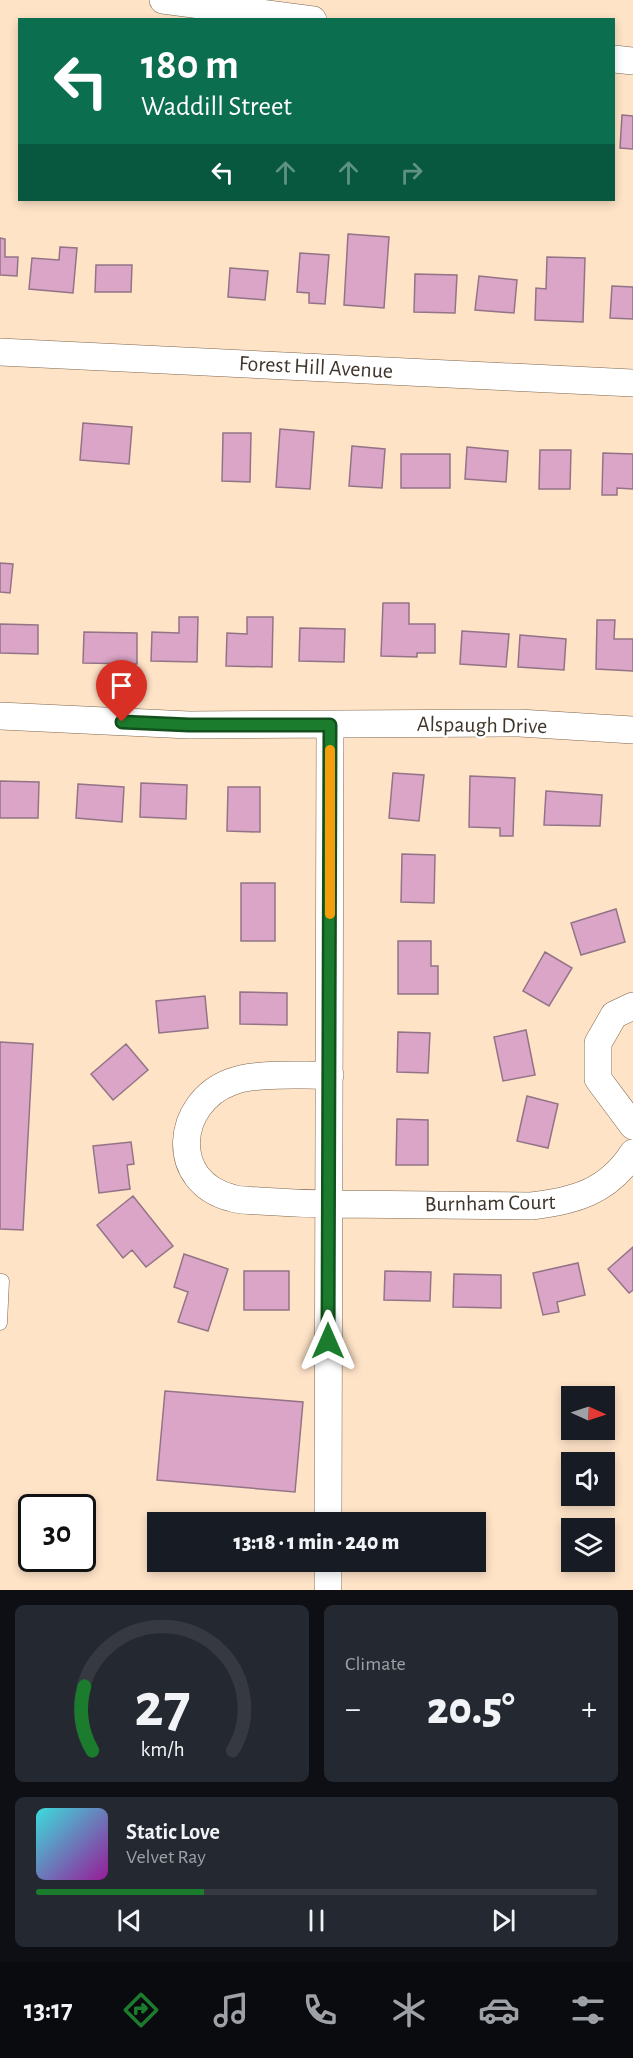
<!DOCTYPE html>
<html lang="en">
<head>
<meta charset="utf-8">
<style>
	:root { --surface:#171b24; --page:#242831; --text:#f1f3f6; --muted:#9ea1a6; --line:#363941; --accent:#1c7c2d }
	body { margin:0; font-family:"Alegreya Sans",sans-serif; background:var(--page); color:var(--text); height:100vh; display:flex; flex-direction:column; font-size:22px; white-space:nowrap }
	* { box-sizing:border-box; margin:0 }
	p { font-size:20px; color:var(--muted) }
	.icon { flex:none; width:33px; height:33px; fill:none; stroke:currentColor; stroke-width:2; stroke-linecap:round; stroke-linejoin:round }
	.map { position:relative; height:1590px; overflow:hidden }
	.panel { display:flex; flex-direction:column; gap:15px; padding:15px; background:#0d0f14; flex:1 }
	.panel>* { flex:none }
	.guide { position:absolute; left:18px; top:18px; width:597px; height:183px; border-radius:0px; box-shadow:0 3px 9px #0003; background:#0b6e4f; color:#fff; overflow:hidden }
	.needle { width:39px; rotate:93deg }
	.tools { position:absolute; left:561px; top:1386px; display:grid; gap:12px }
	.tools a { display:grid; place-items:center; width:54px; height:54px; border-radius:0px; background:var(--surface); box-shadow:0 3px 9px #0003; font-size:30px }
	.speed { position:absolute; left:18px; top:1494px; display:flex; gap:12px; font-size:30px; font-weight:700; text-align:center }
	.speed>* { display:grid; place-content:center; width:78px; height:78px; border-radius:50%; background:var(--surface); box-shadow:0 3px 9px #0003; line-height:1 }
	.speed .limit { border:3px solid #111; border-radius:9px; background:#fff; color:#111 }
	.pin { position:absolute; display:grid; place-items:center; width:51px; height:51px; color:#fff; margin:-62px -26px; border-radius:50% 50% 50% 0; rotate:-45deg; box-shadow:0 0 6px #0007 }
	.pin .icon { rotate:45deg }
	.me { position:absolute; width:66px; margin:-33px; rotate:0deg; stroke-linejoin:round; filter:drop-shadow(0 0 4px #0008) }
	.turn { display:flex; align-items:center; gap:21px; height:126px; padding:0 24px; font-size:27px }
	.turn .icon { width:78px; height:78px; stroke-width:2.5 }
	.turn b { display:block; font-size:42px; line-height:51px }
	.lanes { display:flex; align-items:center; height:57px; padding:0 24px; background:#0003; justify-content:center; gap:30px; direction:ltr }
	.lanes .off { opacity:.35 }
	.big { font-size:45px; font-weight:800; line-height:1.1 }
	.panel .tile { flex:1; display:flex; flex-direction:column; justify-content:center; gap:9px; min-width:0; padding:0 21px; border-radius:9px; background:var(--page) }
	.panel .dial { align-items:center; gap:0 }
	.dial svg { height:156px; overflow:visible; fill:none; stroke:var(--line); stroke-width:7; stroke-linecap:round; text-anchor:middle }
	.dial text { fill:var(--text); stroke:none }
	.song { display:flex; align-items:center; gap:18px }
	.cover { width:72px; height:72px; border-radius:9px; background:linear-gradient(135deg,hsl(180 70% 55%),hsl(300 70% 35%)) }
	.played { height:6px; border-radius:3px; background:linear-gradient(90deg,var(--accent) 30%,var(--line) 30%) }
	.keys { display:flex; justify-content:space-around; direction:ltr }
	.heat { display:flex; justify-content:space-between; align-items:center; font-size:33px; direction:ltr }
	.panel .tiles { flex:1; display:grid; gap:15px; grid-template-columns:1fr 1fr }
	.tile:last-child { grid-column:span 2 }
	.trip { position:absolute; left:147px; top:1512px; width:339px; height:60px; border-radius:0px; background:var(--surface); box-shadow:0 3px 9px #0003; font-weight:800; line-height:60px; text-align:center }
	.menu { display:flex; height:96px; justify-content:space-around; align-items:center; background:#090b0e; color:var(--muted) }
	.menu .icon { width:42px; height:42px }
	.menu .active { color:var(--accent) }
	.menu b { font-size:27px; color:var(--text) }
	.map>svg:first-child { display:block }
	.building { fill:#daa5c6; stroke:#937487; stroke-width:1.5 }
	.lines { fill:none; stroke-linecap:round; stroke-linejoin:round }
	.service-casing { stroke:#7e664d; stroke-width:15 }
	.minor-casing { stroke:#7e664d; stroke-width:28 }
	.service { stroke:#fff; stroke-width:14 }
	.minor { stroke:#fff; stroke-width:27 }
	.route-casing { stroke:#12511d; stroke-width:15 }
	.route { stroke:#1c7c2d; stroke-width:10 }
	.slow { stroke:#f59e0b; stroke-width:10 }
	.labels { text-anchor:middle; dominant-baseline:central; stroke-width:4.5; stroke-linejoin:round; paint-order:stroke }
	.street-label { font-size:22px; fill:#40352a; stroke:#fff }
</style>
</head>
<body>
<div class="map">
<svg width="633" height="1590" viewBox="0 0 633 1590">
	<rect width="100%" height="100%" fill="#fee3c7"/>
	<path class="building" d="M622 115 633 116V149L620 148Z
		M348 234 389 237 384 308 344 305Z
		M0 238 5 239V257H18L17 276 0 275Z
		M60 247 77 248 73 293 29 289 32 258 59 260Z
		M300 253 329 255 325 304 309 303V293L297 292Z
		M547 257 585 258 583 322 535 320 536 288 546 289Z
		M96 265H132L131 292H95Z
		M230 268 268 271 265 300 228 297Z
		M415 274 457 275 455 313 414 312Z
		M479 276 517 280 514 313 475 310Z
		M612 286 633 287V319L610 318Z
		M83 423 132 427 129 464 80 460Z
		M280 429 314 432 310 489 276 487Z
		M223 433H251L250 482 222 481Z
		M352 446 385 449 382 488 349 486Z
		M467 447 508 451 506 482 465 479Z
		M540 450H571L570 489H539Z
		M603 453 633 454V489L617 488V495H602Z
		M401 454H450V488H401Z
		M0 563 13 564 10 593 0 592Z
		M383 603H409V624H435V653H417V657L381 656Z
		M179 617H198L197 662 151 661 152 632 179 633Z
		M247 617H273L272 667 226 666 227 633 247 634Z
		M597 620H615L614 639H633V671L596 669Z
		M0 624 38 625V654L0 653Z
		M300 628 345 629 344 662 299 661Z
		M462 631 509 634 506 667 460 664Z
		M84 632 137 633V664L83 663Z
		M520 635 566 639 564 670 518 667Z
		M393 773 424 775 419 821 389 818Z
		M470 776 515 778 513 836H500V828L469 827Z
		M0 781 39 782 38 818H0Z
		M141 783 187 785 186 819 140 817Z
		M78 784 124 787 122 822 76 818Z
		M228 787H260V832L227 831Z
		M546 791 602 795 600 826 544 825Z
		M402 854 435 855 434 903 401 902Z
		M241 883H275V941H241Z
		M616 909 625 942 581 955 571 923Z
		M398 941H431V966H438V994H398Z
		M545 952 572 968 549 1006 523 991Z
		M240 992 287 993V1025L240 1024Z
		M205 996 208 1028 159 1033 156 1001Z
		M526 1030 535 1075 503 1081 494 1037Z
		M398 1032 430 1033 428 1073 397 1072Z
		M0 1042 33 1044 23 1230 0 1229Z
		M126 1044 148 1070 113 1100 91 1074Z
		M527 1096 558 1104 548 1148 517 1141Z
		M397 1119 428 1120V1165H396Z
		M131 1142 134 1164 127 1165 130 1189 99 1193 93 1146Z
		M133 1196 173 1246 146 1267 132 1250 123 1258 97 1225Z
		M633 1247V1290L629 1293 608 1269Z
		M184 1254 228 1269 208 1331 178 1322 188 1292 174 1287Z
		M578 1263 585 1295 557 1302 559 1312 543 1315 533 1273Z
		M244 1271H289V1310H244Z
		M385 1271 431 1272 430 1301 384 1300Z
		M454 1274 501 1275V1308L453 1307Z
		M165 1391 303 1402 295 1492 157 1480Z"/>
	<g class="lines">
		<g class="service-casing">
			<path id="service" d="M0 1281H2L0 1323"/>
		</g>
		<g class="minor-casing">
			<path id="minor" d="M163 0 313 20
				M614 59 633 61
				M0 352 633 383
				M0 716 189 725 519 723 633 730
				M633 1006 614 1015 598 1043V1079L633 1126
				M330 1075C302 1076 256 1072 231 1082 175 1103 168 1182 232 1198 240 1201 250 1200 259 1201 286 1203 313 1204 340 1204 404 1205 467 1205 531 1206 574 1201 608 1192 633 1153
				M328 1522 330 725
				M328 1590V1562"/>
		</g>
		<use href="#service" class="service"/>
		<use href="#minor" class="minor"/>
	</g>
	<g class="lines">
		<g class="route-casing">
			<path id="route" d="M122 722 189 725H330L328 1341"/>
		</g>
		<use href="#route" class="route"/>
		<path class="slow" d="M330 750V914"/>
	</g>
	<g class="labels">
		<g class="street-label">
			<text transform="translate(316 367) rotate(3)">Forest Hill Avenue</text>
			<text transform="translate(482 725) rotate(1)">Alspaugh Drive</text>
			<text transform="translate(490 1203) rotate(-1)">Burnham Court</text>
		</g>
	</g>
</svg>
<div class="tools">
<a><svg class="needle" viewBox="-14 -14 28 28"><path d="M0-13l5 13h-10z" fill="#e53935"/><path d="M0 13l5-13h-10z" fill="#9ea1a6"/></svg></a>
<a><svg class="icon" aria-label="sound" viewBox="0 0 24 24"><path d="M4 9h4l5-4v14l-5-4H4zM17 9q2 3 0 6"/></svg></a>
<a><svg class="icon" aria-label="layers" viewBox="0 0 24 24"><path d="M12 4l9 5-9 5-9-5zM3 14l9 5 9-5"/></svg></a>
</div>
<div class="speed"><div class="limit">30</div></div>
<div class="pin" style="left:122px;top:722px;background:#d93025"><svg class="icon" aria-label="arrive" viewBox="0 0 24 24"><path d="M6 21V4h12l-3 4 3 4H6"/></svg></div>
<svg class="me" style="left:328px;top:1341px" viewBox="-20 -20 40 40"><path d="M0-17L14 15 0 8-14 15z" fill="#1c7c2d" stroke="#fff" stroke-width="4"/></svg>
<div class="trip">13:18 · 1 min · 240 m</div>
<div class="guide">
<div class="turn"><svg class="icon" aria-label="left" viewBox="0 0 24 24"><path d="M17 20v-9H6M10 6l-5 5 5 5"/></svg><div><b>180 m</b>Waddill Street</div></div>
<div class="lanes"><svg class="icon" aria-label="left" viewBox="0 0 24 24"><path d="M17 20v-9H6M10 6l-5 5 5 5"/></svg><svg class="icon off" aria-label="ahead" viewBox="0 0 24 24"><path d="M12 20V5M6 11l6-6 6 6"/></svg><svg class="icon off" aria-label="ahead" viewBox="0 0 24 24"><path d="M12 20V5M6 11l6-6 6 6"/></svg><svg class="icon off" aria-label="right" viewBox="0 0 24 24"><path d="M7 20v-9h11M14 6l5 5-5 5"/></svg></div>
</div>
</div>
<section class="panel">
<div class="tiles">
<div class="tile dial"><svg viewBox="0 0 100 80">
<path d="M14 69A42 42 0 1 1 86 69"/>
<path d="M14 69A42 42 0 0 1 10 36" stroke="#1c7c2d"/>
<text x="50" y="56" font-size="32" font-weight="700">27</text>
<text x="50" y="72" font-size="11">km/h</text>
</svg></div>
<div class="tile"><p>Climate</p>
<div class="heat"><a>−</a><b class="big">20.5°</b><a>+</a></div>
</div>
<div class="tile">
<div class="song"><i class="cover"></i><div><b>Static Love</b><p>Velvet Ray</p></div></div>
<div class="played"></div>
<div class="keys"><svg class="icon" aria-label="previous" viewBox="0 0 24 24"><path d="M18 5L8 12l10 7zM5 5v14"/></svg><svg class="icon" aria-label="pause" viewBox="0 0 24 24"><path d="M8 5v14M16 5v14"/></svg><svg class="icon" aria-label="next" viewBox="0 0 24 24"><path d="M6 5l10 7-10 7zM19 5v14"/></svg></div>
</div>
</div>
</section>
<nav class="menu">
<b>13:17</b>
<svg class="icon active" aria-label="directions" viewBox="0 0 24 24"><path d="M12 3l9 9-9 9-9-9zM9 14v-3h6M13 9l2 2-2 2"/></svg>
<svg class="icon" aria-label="music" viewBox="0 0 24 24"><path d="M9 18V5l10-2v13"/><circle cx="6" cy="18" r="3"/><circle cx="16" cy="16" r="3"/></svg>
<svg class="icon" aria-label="phone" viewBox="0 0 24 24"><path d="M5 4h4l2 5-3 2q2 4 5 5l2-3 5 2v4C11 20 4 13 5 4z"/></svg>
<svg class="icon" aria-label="climate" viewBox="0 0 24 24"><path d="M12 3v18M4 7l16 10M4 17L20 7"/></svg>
<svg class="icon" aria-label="car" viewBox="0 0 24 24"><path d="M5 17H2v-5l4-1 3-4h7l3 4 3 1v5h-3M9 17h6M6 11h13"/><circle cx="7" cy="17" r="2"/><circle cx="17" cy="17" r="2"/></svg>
<svg class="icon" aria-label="filters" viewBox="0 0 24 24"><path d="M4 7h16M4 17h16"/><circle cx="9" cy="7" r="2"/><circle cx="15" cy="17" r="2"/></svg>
</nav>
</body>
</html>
